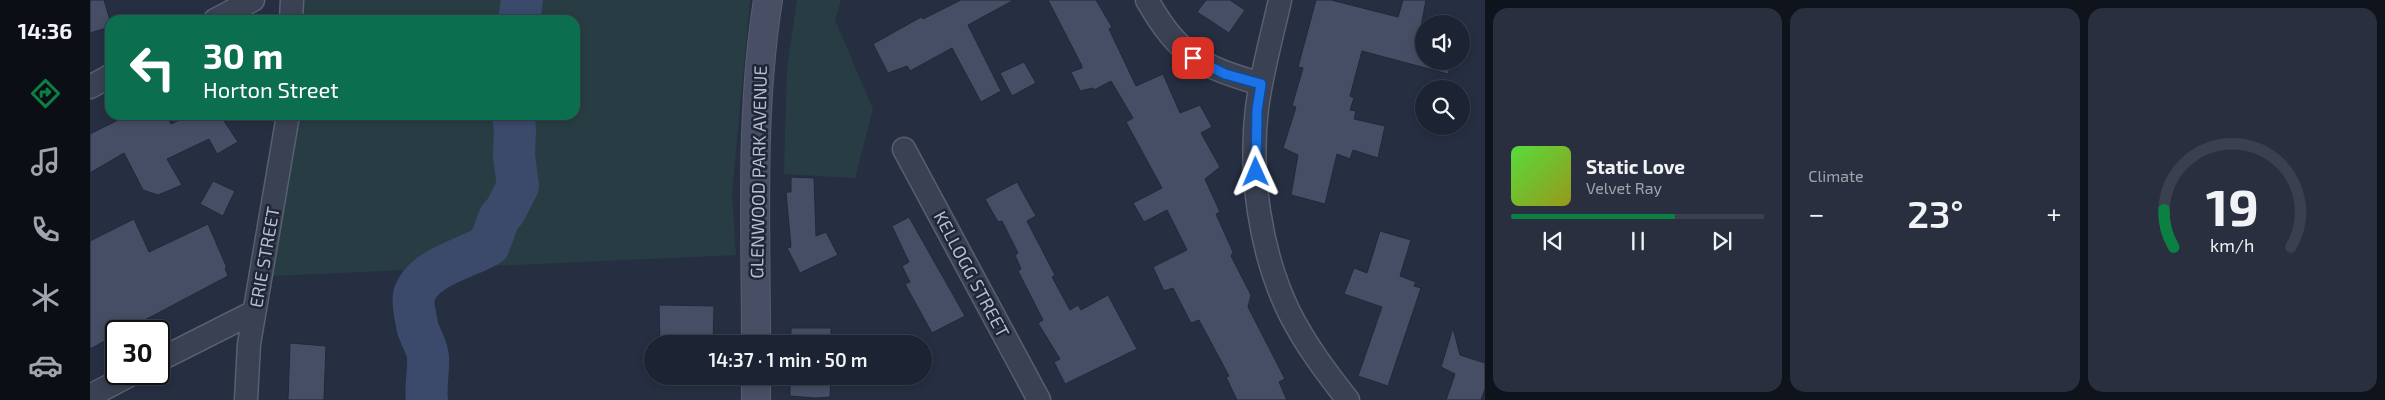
<!DOCTYPE html>
<html lang="en">
<head>
<meta charset="utf-8">
<style>
	:root { --surface:#1c2332; --page:#292f3e; --text:#f1f3f6; --muted:#a0a4ac; --line:#3a404d; --accent:#0b8043 }
	body { margin:0; font-family:"Exo 2",sans-serif; background:var(--page); color:var(--text); height:100vh; display:flex; flex-direction:column; font-size:19px; white-space:nowrap }
	* { box-sizing:border-box; margin:0 }
	p { font-size:16px; color:var(--muted) }
	.icon { flex:none; width:28px; height:28px; fill:none; stroke:currentColor; stroke-width:2; stroke-linecap:round; stroke-linejoin:round }
	.map { position:relative; flex:1; overflow:hidden }
	.panel { display:flex; flex-direction:column; gap:8px; padding:8px; background:#0f131c; width:900px }
	.panel>* { flex:none }
	.top-card { position:absolute; left:15px; top:15px; width:475px; height:105px; border-radius:15px; box-shadow:0 2px 8px #0003,0 0 0 1px var(--line); background:#0b6e4f; color:#fff; overflow:hidden }
	.controls { position:absolute; left:1325px; top:15px; display:grid; gap:10px }
	.controls a { display:grid; place-items:center; width:55px; height:55px; border-radius:50%; background:var(--surface); box-shadow:0 2px 8px #0003,0 0 0 1px var(--line); font-size:25px }
	.speed { position:absolute; left:15px; top:320px; display:flex; gap:10px; font-size:25px; font-weight:700; text-align:center }
	.speed>* { display:grid; place-content:center; width:65px; height:65px; border-radius:50%; background:var(--surface); box-shadow:0 2px 8px #0003,0 0 0 1px var(--line); line-height:1 }
	.speed .limit { border:2px solid #111; border-radius:8px; background:#fff; color:#111 }
	.pin { position:absolute; display:grid; place-items:center; width:42px; height:42px; color:#fff; margin:-21px; border-radius:10px; box-shadow:0 2px 8px #0006 }
	.me { position:absolute; width:55px; margin:-28px; rotate:359deg; stroke-linejoin:round; filter:drop-shadow(0 0 4px #0008) }
	.turn { display:flex; align-items:center; gap:18px; height:105px; padding:0 15px; font-size:22px }
	.turn .icon { width:65px; height:65px; stroke-width:2.5 }
	.turn b { display:block; font-size:35px; line-height:42px }
	.big { font-size:38px; font-weight:600; line-height:1.1 }
	.panel .card { flex:1; display:flex; flex-direction:column; justify-content:center; gap:8px; min-width:0; padding:0 18px; border-radius:15px; background:var(--page) }
	.panel .dial { align-items:center; gap:0 }
	.dial svg { height:130px; overflow:visible; fill:none; stroke:var(--line); stroke-width:7; stroke-linecap:round; text-anchor:middle }
	.dial text { fill:var(--text); stroke:none }
	.song { display:flex; align-items:center; gap:15px }
	.cover { width:60px; height:60px; border-radius:8px; background:linear-gradient(135deg,hsl(110 70% 55%),hsl(60 70% 35%)) }
	.played { height:5px; border-radius:2px; background:linear-gradient(90deg,var(--accent) 65%,var(--line) 65%) }
	.keys { display:flex; justify-content:space-around; direction:ltr }
	.heat { display:flex; justify-content:space-between; align-items:center; font-size:28px; direction:ltr }
	.panel .tiles { flex:1; display:grid; gap:8px; grid-template-columns:repeat(3,1fr) }
	.trip { position:absolute; left:554px; top:335px; width:288px; height:50px; border-radius:25px; background:var(--surface); box-shadow:0 2px 8px #0003,0 0 0 1px var(--line); font-weight:600; line-height:50px; text-align:center }
	main { display:flex; flex:1; min-height:0 }
	.tabs { display:flex; flex-direction:column; width:90px; justify-content:space-around; align-items:center; background:#0b0e14; color:var(--muted) }
	.tabs .icon { width:35px; height:35px }
	.tabs .active { color:var(--accent) }
	.tabs b { font-size:22px; color:var(--text) }
	.map>svg:first-child { display:block }
	.green { fill:#283d43 }
	.lines { fill:none; stroke-linecap:round; stroke-linejoin:round }
	.river { stroke:#3b4a6b; stroke-width:42 }
	.building { fill:#454e64; stroke:#212839 }
	.street-casing { stroke:#585f6f; stroke-width:25 }
	.secondary-casing { stroke:#585f6f; stroke-width:30 }
	.street { stroke:#3a4152; stroke-width:22 }
	.secondary { stroke:#484f65; stroke-width:28 }
	.route-casing { stroke:#114b97; stroke-width:12 }
	.route { stroke:#1a73e8; stroke-width:9 }
	.labels { text-anchor:middle; dominant-baseline:central; stroke-width:5; stroke-linejoin:round; paint-order:stroke }
	.street-label { font-size:18px; fill:#b7bdcc; stroke:#1f2637 }
</style>
</head>
<body>
<main>
<nav class="tabs">
<b>14:36</b>
<svg class="icon active" aria-label="directions" viewBox="0 0 24 24"><path d="M12 3l9 9-9 9-9-9zM9 14v-3h6M13 9l2 2-2 2"/></svg>
<svg class="icon" aria-label="music" viewBox="0 0 24 24"><path d="M9 18V5l10-2v13"/><circle cx="6" cy="18" r="3"/><circle cx="16" cy="16" r="3"/></svg>
<svg class="icon" aria-label="phone" viewBox="0 0 24 24"><path d="M5 4h4l2 5-3 2q2 4 5 5l2-3 5 2v4C11 20 4 13 5 4z"/></svg>
<svg class="icon" aria-label="climate" viewBox="0 0 24 24"><path d="M12 3v18M4 7l16 10M4 17L20 7"/></svg>
<svg class="icon" aria-label="car" viewBox="0 0 24 24"><path d="M5 17H2v-5l4-1 3-4h7l3 4 3 1v5h-3M9 17h6M6 11h13"/><circle cx="7" cy="17" r="2"/><circle cx="17" cy="17" r="2"/></svg>
</nav>
<div class="map">
<svg width="1395" height="400" viewBox="0 0 1395 400">
	<rect width="100%" height="100%" fill="#262f42"/>
	<path class="green" d="M209 0H660L642 193 646 255 182 276 199 183 206 115H485V20H210Z
		M707 0H751L745 20 783 109 765 178 694 174 697 69Z"/>
	<g class="lines">
		<path class="river" d="M429 20 432 0
			M337 400C335 384 339 373 338 358 338 347 329 336 327 325 326 317 322 303 324 295 333 267 376 259 399 245L409 218 415 211 428 186 424 156 425 129 423 115"/>
	</g>
	<path class="building" d="M0 0H14L20 20V27L0 33Z
		M871 0H924L878 25 911 91 891 102 862 48 820 71 817 66 798 73 783 44 831 17 833 19Z
		M958 0H1006L1022 27 1019 29 1046 86 1073 74 1090 113 1110 105 1122 127 1111 133 1130 167 1115 179 1130 212 1126 214 1143 252 1141 256 1161 295 1158 307 1195 379 1189 382 1197 400H1147L1136 377 1139 376 1109 320 1101 323 1083 288 1074 291 1063 267 1097 250 1077 210 1054 222 1043 203 1072 188 1036 122 1043 118 1021 81 1004 90 1003 88 990 91 981 72 992 68V66Z
		M1116 0H1140L1155 10 1139 33 1107 12Z
		M1226 0H1241L1308 17 1313 0H1336L1327 48 1334 50V61H1362L1358 74 1272 51 1260 96 1264 98 1260 110 1266 111 1264 119 1295 126 1288 158 1263 150 1260 159 1247 154 1235 204 1201 195 1208 155 1193 148 1206 107 1202 106 1213 68 1208 67Z
		M934 62 946 83 922 96 910 73Z
		M38 115H76L81 124 100 115H130L148 142 127 154 119 139 77 159 92 185 68 195 53 190 34 153 0 173V134Z
		M701 177 724 178 726 236 736 232 748 255 710 273 697 248 701 247 696 192H701Z
		M123 181 145 191 133 216 110 204Z
		M927 182 946 216 937 221 965 275 962 277 980 310 988 305 991 310 1018 295 1047 349 975 384 964 362 970 359 948 323 953 320 928 271 931 269 925 255 928 253 912 221 908 222 895 199Z
		M819 217 875 316 842 333 815 284 820 282 812 266 819 262 802 226Z
		M44 219 59 252 118 224 137 268H135L138 276 34 331H26V335L0 349V241Z
		M1290 231 1321 240 1310 276 1326 282 1324 286 1331 288 1298 386 1268 376 1292 307 1254 294 1264 268 1277 273Z
		M569 305 624 306 623 344H570Z
		M701 328H741V344H701Z
		M1363 328 1370 355 1395 363V389L1391 400H1356L1365 374 1351 367Z
		M200 343 236 346 234 400H198Z
		M700 376H741L740 397 725 398 700 396Z"/>
	<g class="lines">
		<g class="street-casing">
			<path id="street" d="M1057 0C1089 56 1110 66 1171 84
				M1190 0C1182 36 1172 71 1167 108 1159 174 1170 252 1199 312 1215 344 1236 372 1258 400
				M125 20 163 0
				M201 20 202 0
				M0 87 20 76
				M814 149 949 400
				M69 360 164 312
				M0 396 42 374
				M156 400 159 344 198 115"/>
		</g>
		<g class="secondary-casing">
			<path id="secondary" d="M666 344C666 229 660 113 678 0
				M666 400V376"/>
		</g>
		<use href="#street" class="street"/>
		<use href="#secondary" class="secondary"/>
	</g>
	<g class="lines">
		<g class="route-casing">
			<path id="route" d="M1103 58 1135 74 1171 84 1167 110 1166 172"/>
		</g>
		<use href="#route" class="route"/>
	</g>
	<g class="labels">
		<g class="street-label">
			<text transform="translate(668 172) rotate(-89)">GLENWOOD PARK AVENUE</text>
			<text transform="translate(174 257) rotate(-80)">ERIE STREET</text>
			<text transform="translate(882 274) rotate(62)">KELLOGG STREET</text>
		</g>
	</g>
</svg>
<div class="controls">
<a><svg class="icon" aria-label="sound" viewBox="0 0 24 24"><path d="M4 9h4l5-4v14l-5-4H4zM17 9q2 3 0 6"/></svg></a>
<a><svg class="icon" aria-label="search" viewBox="0 0 24 24"><circle cx="10" cy="10" r="6"/><path d="M15 15l6 6"/></svg></a>
</div>
<div class="speed"><div class="limit">30</div></div>
<div class="pin" style="left:1103px;top:58px;background:#d93025"><svg class="icon" aria-label="arrive" viewBox="0 0 24 24"><path d="M6 21V4h12l-3 4 3 4H6"/></svg></div>
<svg class="me" style="left:1166px;top:172px" viewBox="-20 -20 40 40"><path d="M0-17L14 15 0 8-14 15z" fill="#1a73e8" stroke="#fff" stroke-width="4"/></svg>
<div class="trip">14:37 · 1 min · 50 m</div>
<div class="top-card">
<div class="turn"><svg class="icon" aria-label="left" viewBox="0 0 24 24"><path d="M17 20v-9H6M10 6l-5 5 5 5"/></svg><div><b>30 m</b>Horton Street</div></div>
</div>
</div>
<section class="panel">
<div class="tiles">
<div class="card">
<div class="song"><i class="cover"></i><div><b>Static Love</b><p>Velvet Ray</p></div></div>
<div class="played"></div>
<div class="keys"><svg class="icon" aria-label="previous" viewBox="0 0 24 24"><path d="M18 5L8 12l10 7zM5 5v14"/></svg><svg class="icon" aria-label="pause" viewBox="0 0 24 24"><path d="M8 5v14M16 5v14"/></svg><svg class="icon" aria-label="next" viewBox="0 0 24 24"><path d="M6 5l10 7-10 7zM19 5v14"/></svg></div>
</div>
<div class="card"><p>Climate</p>
<div class="heat"><a>−</a><b class="big">23°</b><a>+</a></div>
</div>
<div class="card dial"><svg viewBox="0 0 100 80">
<path d="M14 69A42 42 0 1 1 86 69"/>
<path d="M14 69A42 42 0 0 1 8 46" stroke="#0b8043"/>
<text x="50" y="56" font-size="32" font-weight="700">19</text>
<text x="50" y="72" font-size="11">km/h</text>
</svg></div>
</div>
</section>
</main>
</body>
</html>
